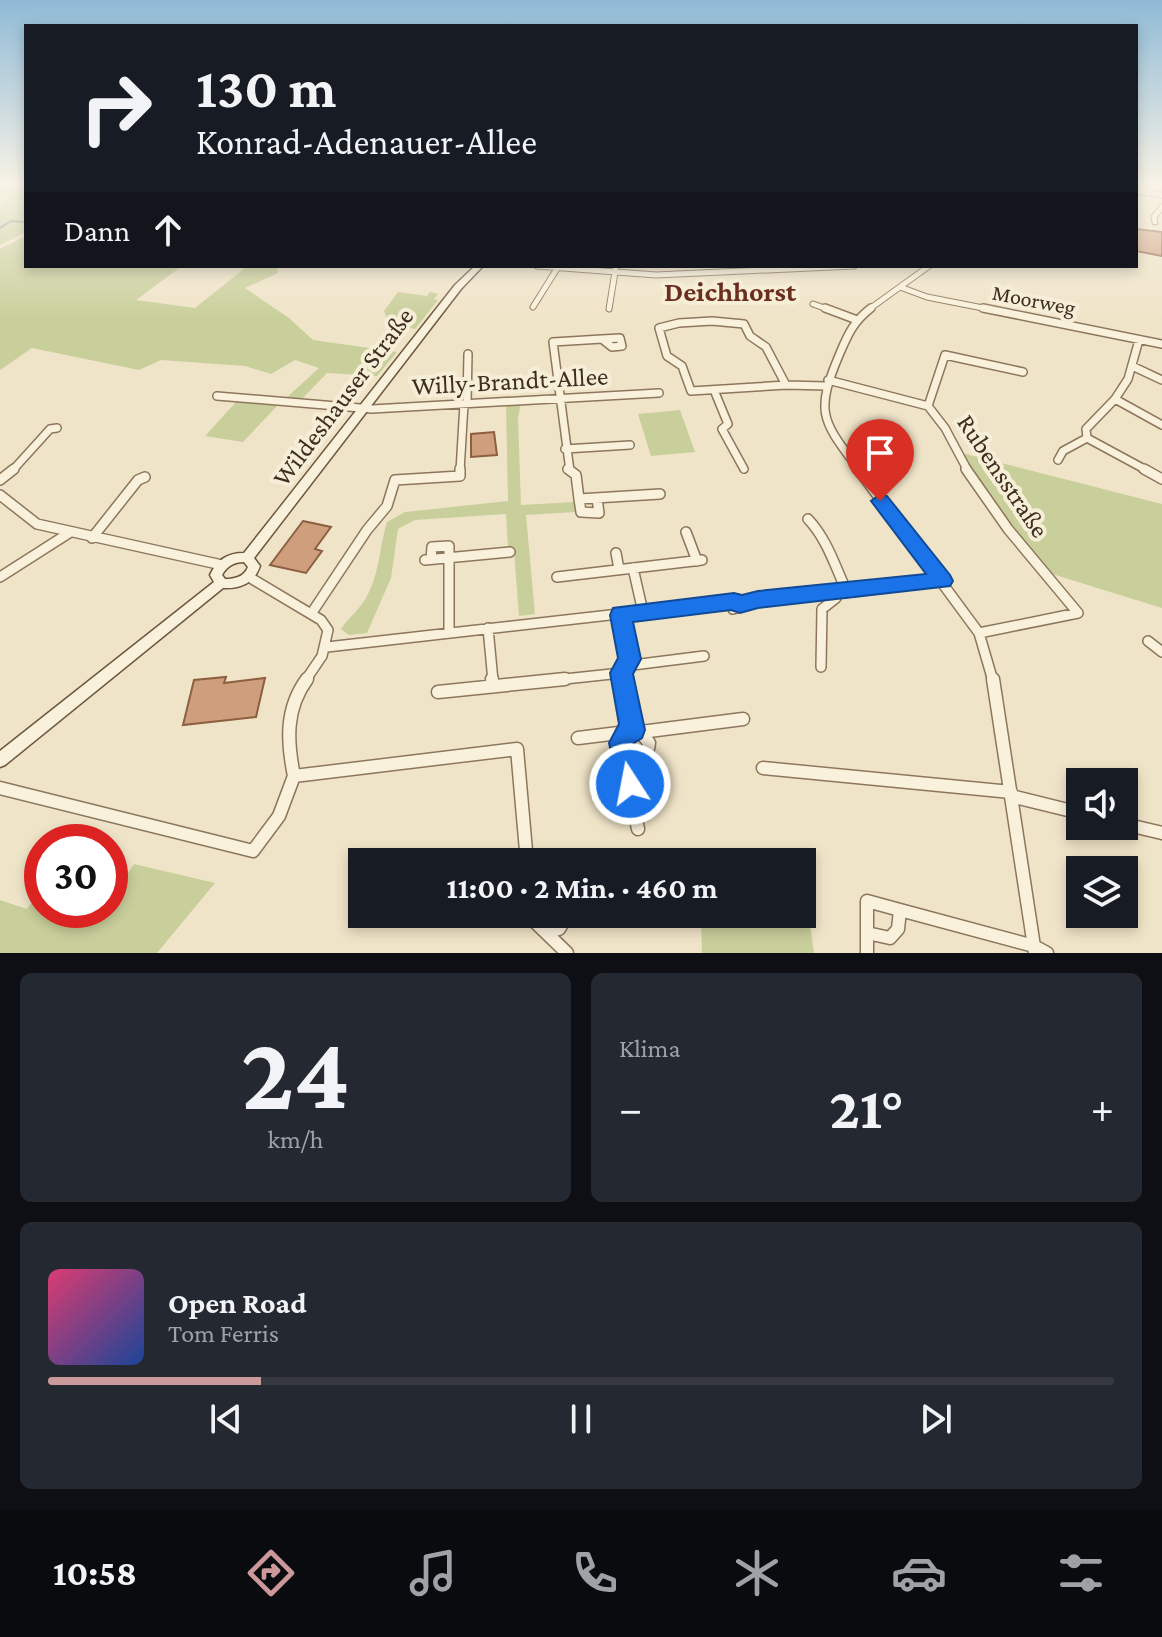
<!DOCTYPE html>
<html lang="de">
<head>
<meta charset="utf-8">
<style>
	:root { --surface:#171b24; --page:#242831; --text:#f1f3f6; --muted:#9ea1a6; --line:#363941; --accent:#cc999b }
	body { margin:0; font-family:"Crimson Pro",serif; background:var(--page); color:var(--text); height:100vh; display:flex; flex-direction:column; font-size:30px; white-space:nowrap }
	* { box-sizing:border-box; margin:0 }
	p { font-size:26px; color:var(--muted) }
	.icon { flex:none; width:44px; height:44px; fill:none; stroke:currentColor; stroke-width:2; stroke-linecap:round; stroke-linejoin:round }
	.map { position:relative; height:953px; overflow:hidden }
	.sheet { display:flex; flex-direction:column; gap:20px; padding:20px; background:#0d0f14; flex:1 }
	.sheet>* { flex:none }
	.banner { position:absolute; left:24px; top:24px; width:1114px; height:244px; border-radius:0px; box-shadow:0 4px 12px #0003; background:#171b24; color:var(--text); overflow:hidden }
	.buttons { position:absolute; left:1066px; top:768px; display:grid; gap:16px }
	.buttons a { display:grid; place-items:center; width:72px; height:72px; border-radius:0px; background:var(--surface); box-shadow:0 4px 12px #0003; font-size:40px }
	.speed { position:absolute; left:24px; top:824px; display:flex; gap:16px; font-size:40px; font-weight:700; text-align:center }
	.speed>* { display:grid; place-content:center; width:104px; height:104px; border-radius:50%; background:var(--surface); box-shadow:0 4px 12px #0003; line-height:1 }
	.speed .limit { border:12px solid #d22; background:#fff; color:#111 }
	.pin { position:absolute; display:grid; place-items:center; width:68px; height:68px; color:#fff; margin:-82px -34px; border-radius:50% 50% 50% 0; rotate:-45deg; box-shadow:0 0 8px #0007 }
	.pin .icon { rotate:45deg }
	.me { position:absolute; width:88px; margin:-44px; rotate:349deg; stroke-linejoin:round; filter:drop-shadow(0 0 6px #0008) }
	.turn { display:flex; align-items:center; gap:28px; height:168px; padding:0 40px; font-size:36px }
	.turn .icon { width:104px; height:104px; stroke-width:2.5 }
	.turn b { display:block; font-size:56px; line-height:68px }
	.then { display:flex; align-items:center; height:76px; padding:0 40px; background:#0003; gap:16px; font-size:30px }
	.big { font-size:60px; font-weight:700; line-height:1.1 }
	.sheet .tile { flex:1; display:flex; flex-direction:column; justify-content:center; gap:12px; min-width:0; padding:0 28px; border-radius:12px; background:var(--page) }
	.sheet .dial { align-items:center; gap:0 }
	.dial b { font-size:104px; line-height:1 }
	.song { display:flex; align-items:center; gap:24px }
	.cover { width:96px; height:96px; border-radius:12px; background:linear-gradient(135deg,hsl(340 70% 55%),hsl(220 70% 35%)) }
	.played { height:8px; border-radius:4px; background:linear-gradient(90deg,var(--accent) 20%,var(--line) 20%) }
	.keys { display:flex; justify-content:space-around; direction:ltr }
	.heat { display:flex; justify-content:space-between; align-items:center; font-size:44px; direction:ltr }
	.sheet .tiles { flex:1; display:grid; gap:20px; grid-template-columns:1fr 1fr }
	.tile:last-child { grid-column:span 2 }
	.trip { position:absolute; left:348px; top:848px; width:468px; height:80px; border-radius:0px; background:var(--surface); box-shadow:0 4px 12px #0003; font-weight:700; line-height:80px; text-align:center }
	.menu { display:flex; height:128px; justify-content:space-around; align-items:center; background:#090b0e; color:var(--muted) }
	.menu .icon { width:56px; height:56px }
	.menu .selected { color:var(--accent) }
	.menu b { font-size:36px; color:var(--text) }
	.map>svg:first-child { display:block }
	.green { fill:#c9cf9b }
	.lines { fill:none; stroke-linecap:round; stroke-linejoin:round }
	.stream { stroke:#6f938a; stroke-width:2 }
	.building { fill:#cf9f7d; stroke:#8d5f41; stroke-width:2 }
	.minor-far3-casing { stroke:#8d765c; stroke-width:7 }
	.minor-far2-casing { stroke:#8d765c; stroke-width:10 }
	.minor-far1-casing { stroke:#8d765c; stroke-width:12 }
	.minor-casing { stroke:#8d765c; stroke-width:15 }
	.secondary-casing { stroke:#6f573f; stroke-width:3 }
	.minor-far3 { stroke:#faf1dc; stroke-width:5 }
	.minor-far2 { stroke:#faf1dc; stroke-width:7 }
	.minor-far1 { stroke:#faf1dc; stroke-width:9 }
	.minor { stroke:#faf1dc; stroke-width:12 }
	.secondary { fill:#faf1dc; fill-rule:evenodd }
	.route { fill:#1a73e8; stroke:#114b97; stroke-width:2 }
	.labels { text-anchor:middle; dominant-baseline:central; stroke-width:8; stroke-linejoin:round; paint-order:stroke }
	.far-street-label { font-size:22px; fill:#3d2e20; stroke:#f7eed8 }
	.street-label { font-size:26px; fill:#3d2e20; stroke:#f7eed8 }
	.far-district-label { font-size:28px; font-weight:bold; fill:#6b2e1e; stroke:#f7eed8 }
</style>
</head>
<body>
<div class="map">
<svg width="1162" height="953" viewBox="0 0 1162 953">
	<rect width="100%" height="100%" fill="#f0e4c8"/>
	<path class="green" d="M0 186H26V232L0 245V206L5 203 6 196H0Z
		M26 236V266H182L136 300 195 308 245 268 240 266H277L278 273 245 288 289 318 313 340 397 352 377 376 327 373 301 400 285 399 319 368 295 360 271 374 245 366 161 360 139 370 32 348 0 370V249Z
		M398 292 427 296 430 292 438 294 434 299 438 300 415 329 410 328 412 323 392 320 388 322 384 311Z
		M237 401 278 405 243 442 205 436Z
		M521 403 518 418 521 505 575 502 576 512 526 515 535 614 519 616 514 551 508 547 506 514 415 520 398 529 391 578 367 633 349 635 341 629C348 618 359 610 366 598 380 573 379 548 387 522L405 512 508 501 506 404Z
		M680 410 695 452 651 456 638 414Z
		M962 453 1162 504V608L1049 573 994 501Z
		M800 850 814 953H702L701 914H802V862H702L703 852Z
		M134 864 215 883 157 953H0V900L27 909 42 888V910H110V894L114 895Z"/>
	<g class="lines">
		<path class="stream" d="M0 228 11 221 26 222"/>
	</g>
	<path class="building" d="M1136 229 1162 232V256L1136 251Z
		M494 432 497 455 471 457V434Z
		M303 521 331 527 315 549 322 551 306 573 270 565Z
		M226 677 224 683 265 678 256 717 183 725 194 680Z"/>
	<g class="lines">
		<g class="minor-far3-casing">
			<path id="minor-far3" d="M1136 191 1162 195
				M1155 222 1154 217 1162 207
				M537 266 656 275 854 266
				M900 287 927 297 993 310
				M813 304 830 310
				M533 307 558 267
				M609 309 616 266
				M868 310 929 266"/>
		</g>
		<g class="minor-far2-casing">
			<path id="minor-far2" d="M825 308 857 320
				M983 308 1162 344
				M712 321 744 324 750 336 766 347 786 385 691 391 682 366 667 356 659 328 679 323Z
				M620 338 622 346 612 347 602 339Z
				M1139 340 1128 379 1115 399 1162 425
				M1132 366 1162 380
				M828 380 928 406 945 428 968 471
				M786 385 826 386
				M714 390 728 424 722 429 744 469
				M217 396 372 409 659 393
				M1115 399 1086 429 1087 438 1148 471
				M467 403 468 354
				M928 406 945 355 1023 372
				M565 449 630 445
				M1058 460 1063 451 1087 438
				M12 471 50 429 57 428
				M460 471 464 404
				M570 471 553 342 602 339
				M860 471C822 420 814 414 840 353 848 334 854 321 871 308"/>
		</g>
		<g class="minor-far1-casing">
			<path id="minor-far1" d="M568 469 576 475 579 499 660 494
				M858 469 979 633 993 681
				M966 469 1008 529 1078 613 979 633
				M1144 469 1162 479
				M0 480 14 469
				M0 495 37 524 222 565
				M579 499 581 512 599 513 597 498
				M808 519C825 537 833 560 843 583L840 591
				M686 532 697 561
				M92 538 138 480 145 477
				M616 553 619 569
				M431 559 432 547 449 546V633
				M425 560 510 552
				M633 568 643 612
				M0 577 69 533
				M249 577 321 620 328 630 322 656 305 681
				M557 577 702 560
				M842 593 942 581
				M740 605 758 599 836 591
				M311 614 367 530 387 506 395 480 460 476V469
				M621 615 630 659 621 673 623 681
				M488 628 493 681
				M1148 641 1162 652
				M327 647 734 601 740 607 733 609 730 603
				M625 666 704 656
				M821 667 822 609 836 598
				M546 681 621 673"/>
		</g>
		<g class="minor-casing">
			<path id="minor" d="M307 679C285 709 287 741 294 776L517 749 527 862
				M492 679 493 686
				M622 679 633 730
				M993 679 1035 953
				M438 692 565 679
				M641 732 743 719
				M578 738 627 732
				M623 749 636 756 648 749 649 743 641 732 633 730 623 737 621 743 638 829
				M763 768 1011 792
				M0 788 253 851 279 816 294 776
				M1011 796 1080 813
				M1124 824 1162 833
				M867 901 900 910 898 929 890 938 867 933Z
				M900 910 1034 946 1047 953
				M532 914 533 920 567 953
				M545 931 559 929 568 914
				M867 933V953"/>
		</g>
		<g class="secondary-casing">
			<path id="secondary" d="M475 266H483L461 289 254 558 260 566C254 583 241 589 223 588L5 765 0 767V751L214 582 210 575C217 560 227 553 244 553L455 285ZM244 562 248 567C244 577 235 579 225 579L222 575C227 566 234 562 244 562Z"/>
		</g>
		<use href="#minor-far3" class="minor-far3"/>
		<use href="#minor-far2" class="minor-far2"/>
		<use href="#minor-far1" class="minor-far1"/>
		<use href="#minor" class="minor"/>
		<use href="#secondary" class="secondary"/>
	</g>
	<linearGradient id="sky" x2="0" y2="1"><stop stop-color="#8fbad6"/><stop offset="0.58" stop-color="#f8f3e6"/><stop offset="1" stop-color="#f8f3e6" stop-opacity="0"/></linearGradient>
	<rect width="1162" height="319" fill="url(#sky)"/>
	<path class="route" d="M880 494 887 496 950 575 953 581 950 586 758 608 740 613 731 610 633 622 641 659 633 674 645 730 642 738 634 743 643 784 639 793 630 796 620 793 609 743 619 724 610 673 618 658 610 615 613 608 734 593 742 595 758 591 926 574 871 501Z"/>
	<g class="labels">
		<g class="far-street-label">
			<text transform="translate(1034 300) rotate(11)">Moorweg</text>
		</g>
		<g class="street-label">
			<text transform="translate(510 381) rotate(-3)">Willy-Brandt-Allee</text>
			<text transform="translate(343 397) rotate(-53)">Wildeshauser Straße</text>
			<text transform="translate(1003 476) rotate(56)">Rubensstraße</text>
		</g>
		<g class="far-district-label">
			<text x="730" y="291">Deichhorst</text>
		</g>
	</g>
</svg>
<div class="buttons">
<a><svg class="icon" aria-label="sound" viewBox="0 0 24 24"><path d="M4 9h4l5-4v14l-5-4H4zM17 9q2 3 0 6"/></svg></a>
<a><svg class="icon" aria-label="layers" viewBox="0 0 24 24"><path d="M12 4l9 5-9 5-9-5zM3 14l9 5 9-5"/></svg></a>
</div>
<div class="speed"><div class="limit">30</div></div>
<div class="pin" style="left:880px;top:501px;background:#d93025"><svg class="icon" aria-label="arrive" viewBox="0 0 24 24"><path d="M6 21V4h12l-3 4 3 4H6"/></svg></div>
<svg class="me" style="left:630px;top:784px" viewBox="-20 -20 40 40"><circle r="17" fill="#1a73e8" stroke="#fff" stroke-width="3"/><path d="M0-11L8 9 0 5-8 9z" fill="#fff"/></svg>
<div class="trip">11:00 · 2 Min. · 460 m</div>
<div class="banner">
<div class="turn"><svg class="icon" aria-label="right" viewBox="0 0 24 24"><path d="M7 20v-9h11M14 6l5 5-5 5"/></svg><div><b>130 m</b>Konrad-Adenauer-Allee</div></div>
<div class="then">Dann<svg class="icon" aria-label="ahead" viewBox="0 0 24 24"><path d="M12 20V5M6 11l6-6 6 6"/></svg></div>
</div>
</div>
<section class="sheet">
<div class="tiles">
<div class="tile dial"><b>24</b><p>km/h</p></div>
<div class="tile"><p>Klima</p>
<div class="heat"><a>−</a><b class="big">21°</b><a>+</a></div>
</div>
<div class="tile">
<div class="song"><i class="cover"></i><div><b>Open Road</b><p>Tom Ferris</p></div></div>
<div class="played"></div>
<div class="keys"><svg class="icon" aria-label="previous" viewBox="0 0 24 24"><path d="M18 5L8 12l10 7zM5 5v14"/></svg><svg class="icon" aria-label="pause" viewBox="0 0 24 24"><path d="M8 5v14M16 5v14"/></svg><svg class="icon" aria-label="next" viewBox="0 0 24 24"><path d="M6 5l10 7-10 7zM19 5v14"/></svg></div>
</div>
</div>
</section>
<nav class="menu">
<b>10:58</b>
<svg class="icon selected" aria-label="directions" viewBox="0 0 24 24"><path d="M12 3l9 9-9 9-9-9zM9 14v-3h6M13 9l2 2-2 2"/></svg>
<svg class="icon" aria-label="music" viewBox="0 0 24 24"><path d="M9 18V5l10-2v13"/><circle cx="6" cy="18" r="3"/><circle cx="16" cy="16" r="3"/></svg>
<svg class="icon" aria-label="phone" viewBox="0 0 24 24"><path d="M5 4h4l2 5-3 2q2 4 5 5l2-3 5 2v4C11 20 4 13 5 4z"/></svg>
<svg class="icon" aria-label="climate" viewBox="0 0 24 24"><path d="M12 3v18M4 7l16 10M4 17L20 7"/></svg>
<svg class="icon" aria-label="car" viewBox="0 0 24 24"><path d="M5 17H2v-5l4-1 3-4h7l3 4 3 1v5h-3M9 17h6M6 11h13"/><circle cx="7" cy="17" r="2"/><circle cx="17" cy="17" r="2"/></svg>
<svg class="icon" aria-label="filters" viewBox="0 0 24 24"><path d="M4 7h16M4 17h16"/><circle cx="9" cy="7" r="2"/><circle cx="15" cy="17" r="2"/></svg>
</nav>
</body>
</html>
